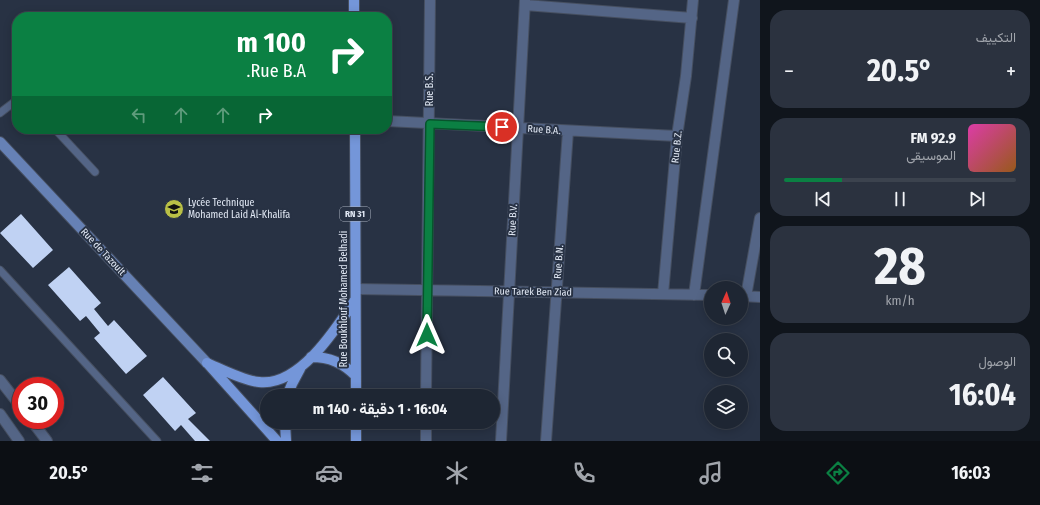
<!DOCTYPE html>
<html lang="ar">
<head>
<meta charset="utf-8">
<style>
	:root { --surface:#1e2633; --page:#2b323f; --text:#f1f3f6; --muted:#a1a5ac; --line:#3c434e; --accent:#0b8043 }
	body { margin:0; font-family:"Fira Sans Condensed",Vazirmatn,sans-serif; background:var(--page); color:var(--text); direction:rtl; height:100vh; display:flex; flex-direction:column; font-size:15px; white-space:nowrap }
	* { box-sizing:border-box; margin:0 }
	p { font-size:13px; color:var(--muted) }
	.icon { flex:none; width:22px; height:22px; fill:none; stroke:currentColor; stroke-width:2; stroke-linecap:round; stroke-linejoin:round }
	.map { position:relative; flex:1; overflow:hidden; direction:ltr }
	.details { display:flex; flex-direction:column; gap:10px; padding:10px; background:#10151c; width:280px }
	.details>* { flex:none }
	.hud { position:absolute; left:12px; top:12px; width:380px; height:122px; border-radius:16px; box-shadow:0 2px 10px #0003,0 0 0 1px var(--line); direction:rtl; background:#0b8043; color:#fff; overflow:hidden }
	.needle { width:26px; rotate:3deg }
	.buttons { position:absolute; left:704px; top:281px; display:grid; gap:8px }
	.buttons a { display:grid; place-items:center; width:44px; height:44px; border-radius:50%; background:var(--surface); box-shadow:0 2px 10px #0003,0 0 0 1px var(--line); font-size:20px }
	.speed { position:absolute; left:12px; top:377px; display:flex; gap:8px; font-size:20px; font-weight:700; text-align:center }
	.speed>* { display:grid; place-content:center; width:52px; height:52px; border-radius:50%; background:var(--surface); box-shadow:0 2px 10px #0003,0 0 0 1px var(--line); line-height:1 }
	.speed .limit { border:6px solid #d22; background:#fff; color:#111 }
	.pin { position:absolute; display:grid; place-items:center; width:34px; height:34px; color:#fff; margin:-17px; border:2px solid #fff; border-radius:50%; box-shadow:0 1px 4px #0007 }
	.me { position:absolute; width:44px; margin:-22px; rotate:0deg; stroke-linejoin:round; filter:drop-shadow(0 0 3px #0008) }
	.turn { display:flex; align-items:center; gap:14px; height:84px; padding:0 20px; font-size:18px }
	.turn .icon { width:52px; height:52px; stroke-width:2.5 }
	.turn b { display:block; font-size:28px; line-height:34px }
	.lanes { display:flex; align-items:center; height:38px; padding:0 20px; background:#0003; justify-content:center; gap:20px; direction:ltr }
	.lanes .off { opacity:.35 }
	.big { font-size:30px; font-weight:700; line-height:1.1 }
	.details .widget { flex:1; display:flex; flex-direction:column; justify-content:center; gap:6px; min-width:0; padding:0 14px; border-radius:16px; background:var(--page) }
	.details .dial { align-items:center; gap:0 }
	.dial b { font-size:52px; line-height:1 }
	.song { display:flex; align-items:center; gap:12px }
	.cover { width:48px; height:48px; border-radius:6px; background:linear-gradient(135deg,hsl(320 70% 55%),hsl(30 70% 35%)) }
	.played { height:4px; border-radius:2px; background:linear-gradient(90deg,var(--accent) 25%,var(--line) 25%) }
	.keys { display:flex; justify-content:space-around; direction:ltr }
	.heat { display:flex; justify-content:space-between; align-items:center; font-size:22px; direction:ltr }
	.trip { position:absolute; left:260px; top:389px; width:240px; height:40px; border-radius:20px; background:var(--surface); box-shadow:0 2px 10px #0003,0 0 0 1px var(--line); font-weight:700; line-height:40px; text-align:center; direction:rtl }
	.tabs { display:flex; height:64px; justify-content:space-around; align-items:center; background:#0c0f14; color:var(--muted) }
	.tabs .icon { width:28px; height:28px }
	.tabs .current { color:var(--accent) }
	.tabs b { font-size:18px; color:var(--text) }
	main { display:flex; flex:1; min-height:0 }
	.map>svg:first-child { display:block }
	.building { fill:#c0d2f3 }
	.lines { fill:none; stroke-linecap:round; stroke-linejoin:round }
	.service-casing { stroke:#464f60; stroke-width:9 }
	.minor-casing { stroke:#464f60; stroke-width:12 }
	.secondary-casing { stroke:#464f60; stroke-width:12 }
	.primary-casing { stroke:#464f60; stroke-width:12 }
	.service { stroke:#546586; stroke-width:7 }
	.minor { stroke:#546586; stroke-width:10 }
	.secondary { stroke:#6681b5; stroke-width:10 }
	.primary { stroke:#7496d9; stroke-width:10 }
	.route-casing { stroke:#07532c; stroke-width:10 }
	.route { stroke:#0b8043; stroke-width:7 }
	.labels { text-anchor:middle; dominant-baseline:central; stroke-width:4; stroke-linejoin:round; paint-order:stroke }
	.shield { fill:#283244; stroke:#aab2c0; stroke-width:1 }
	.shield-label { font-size:9px; font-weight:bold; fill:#e2e9f5 }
	.street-label { font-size:10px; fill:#e2e9f5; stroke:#283244 }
	.poi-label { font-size:10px; fill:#e2e9f5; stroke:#283244; text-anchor:start }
</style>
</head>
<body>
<main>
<section class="details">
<div class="widget"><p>التكييف</p>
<div class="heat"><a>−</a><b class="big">20.5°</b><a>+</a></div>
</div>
<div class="widget">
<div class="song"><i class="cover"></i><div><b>92.9 FM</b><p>الموسيقى</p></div></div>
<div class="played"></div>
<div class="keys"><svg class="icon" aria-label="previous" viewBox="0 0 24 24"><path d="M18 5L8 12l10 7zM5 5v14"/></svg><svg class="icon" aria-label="pause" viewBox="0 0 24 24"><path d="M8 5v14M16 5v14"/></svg><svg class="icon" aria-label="next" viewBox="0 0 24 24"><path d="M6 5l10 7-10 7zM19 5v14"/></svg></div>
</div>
<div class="widget dial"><b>28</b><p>km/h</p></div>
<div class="widget"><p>الوصول</p><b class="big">16:04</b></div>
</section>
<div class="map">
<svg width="760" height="441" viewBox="0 0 760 441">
	<rect width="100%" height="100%" fill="#283244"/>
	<path class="building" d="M21 214 53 250 33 268 0 233Z
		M69 267 101 303 94 309 108 326 114 320 147 356 126 374 94 338 100 333 86 316 80 321 48 285Z
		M163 377 196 413 188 419 210 441H195L181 425 175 431 143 395Z"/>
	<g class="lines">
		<g class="service-casing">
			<path id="service" d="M0 113 13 103 17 102
				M55 129 95 172
				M0 270 157 441"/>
		</g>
		<g class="minor-casing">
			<path id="minor" d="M525 5 692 18
				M387 121 677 136
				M356 289 711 295
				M663 294 677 136 686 76 693 0
				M694 295 734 0
				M741 296 760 297
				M746 296 760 218
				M0 380 21 407
				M426 396 430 0
				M0 414 19 441
				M31 420 47 441
				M426 441V422
				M501 441 525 0
				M546 441 568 131"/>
		</g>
		<g class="secondary-casing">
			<path id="secondary" d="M0 142 207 363"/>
		</g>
		<g class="primary-casing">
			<path id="primary" d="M354 0V17
				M355 129 356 396
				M311 357C330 357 343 363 356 376
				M207 363C221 369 244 381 259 382 299 387 336 329 355 300
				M209 365 277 441
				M287 396 292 384 300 369
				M285 422 286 441
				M356 441V422"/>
		</g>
		<use href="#service" class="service"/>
		<use href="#minor" class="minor"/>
		<use href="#secondary" class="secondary"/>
		<use href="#primary" class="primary"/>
	</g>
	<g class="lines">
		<g class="route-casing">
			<path id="route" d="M427 335 430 124 502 127"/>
		</g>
		<use href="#route" class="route"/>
	</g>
	<defs>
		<g id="school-disc" transform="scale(1)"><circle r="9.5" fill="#b9c046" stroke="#283244"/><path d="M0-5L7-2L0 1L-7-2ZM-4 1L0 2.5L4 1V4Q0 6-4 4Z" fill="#111"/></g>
	</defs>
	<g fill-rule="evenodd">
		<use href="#school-disc" x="174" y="209"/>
	</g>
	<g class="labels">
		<rect class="shield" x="340" y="207" width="30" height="14" rx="3"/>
		<g class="shield-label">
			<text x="355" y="214">RN 31</text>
		</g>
		<g class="street-label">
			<text transform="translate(430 90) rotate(-90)">Rue B.S.</text>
			<text transform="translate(544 130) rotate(4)">Rue B.A.</text>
			<text transform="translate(677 147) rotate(-84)">Rue B.Z.</text>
			<text transform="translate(513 220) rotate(-87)">Rue B.V.</text>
			<text transform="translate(103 252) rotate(47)">Rue de Tazoult</text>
			<text transform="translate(559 262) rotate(-86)">Rue B.N.</text>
			<text transform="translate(533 292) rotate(1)">Rue Tarek Ben Ziad</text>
			<text transform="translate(344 299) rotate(-90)">Rue Boukhlouf Mohamed Belhadi</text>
		</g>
		<g class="poi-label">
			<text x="188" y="203">Lycée Technique<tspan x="188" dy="12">Mohamed Laid Al-Khalifa</tspan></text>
		</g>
	</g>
</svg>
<div class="buttons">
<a><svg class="needle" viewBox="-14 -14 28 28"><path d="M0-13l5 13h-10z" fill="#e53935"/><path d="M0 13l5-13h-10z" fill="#a1a5ac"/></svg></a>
<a><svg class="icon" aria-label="search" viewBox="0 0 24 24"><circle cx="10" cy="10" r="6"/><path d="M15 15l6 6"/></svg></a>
<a><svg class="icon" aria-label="layers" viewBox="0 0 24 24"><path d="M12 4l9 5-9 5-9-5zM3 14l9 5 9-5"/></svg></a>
</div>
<div class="speed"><div class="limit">30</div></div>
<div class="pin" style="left:502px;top:127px;background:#d93025"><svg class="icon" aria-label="arrive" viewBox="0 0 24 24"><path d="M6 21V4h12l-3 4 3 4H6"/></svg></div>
<svg class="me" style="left:427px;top:335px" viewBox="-20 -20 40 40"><path d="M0-17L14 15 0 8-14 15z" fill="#0b8043" stroke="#fff" stroke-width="4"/></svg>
<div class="trip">16:04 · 1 دقيقة · 140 m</div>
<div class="hud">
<div class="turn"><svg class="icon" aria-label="right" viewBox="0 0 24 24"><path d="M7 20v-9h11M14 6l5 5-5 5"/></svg><div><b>100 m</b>Rue B.A.</div></div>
<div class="lanes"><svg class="icon off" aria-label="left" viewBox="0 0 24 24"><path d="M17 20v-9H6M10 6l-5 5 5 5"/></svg><svg class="icon off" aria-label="ahead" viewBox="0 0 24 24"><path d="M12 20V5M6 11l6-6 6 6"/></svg><svg class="icon off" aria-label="ahead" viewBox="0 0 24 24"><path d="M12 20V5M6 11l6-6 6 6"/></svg><svg class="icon" aria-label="right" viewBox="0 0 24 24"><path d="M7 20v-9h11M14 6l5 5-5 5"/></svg></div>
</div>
</div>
</main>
<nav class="tabs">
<b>16:03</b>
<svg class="icon current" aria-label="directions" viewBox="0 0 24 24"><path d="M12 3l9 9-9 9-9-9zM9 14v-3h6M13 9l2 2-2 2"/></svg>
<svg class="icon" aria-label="music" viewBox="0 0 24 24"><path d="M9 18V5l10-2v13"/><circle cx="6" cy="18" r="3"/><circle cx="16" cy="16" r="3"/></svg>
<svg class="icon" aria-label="phone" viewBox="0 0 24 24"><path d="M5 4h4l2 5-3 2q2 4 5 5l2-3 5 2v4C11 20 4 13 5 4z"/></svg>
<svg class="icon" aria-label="climate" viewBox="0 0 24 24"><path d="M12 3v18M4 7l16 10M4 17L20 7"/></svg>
<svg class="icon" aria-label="car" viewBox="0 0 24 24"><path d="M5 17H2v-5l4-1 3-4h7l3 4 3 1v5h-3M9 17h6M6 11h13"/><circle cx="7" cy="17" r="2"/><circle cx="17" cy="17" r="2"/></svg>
<svg class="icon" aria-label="filters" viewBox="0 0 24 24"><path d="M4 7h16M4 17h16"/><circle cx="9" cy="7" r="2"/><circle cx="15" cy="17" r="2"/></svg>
<b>20.5°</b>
</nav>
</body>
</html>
